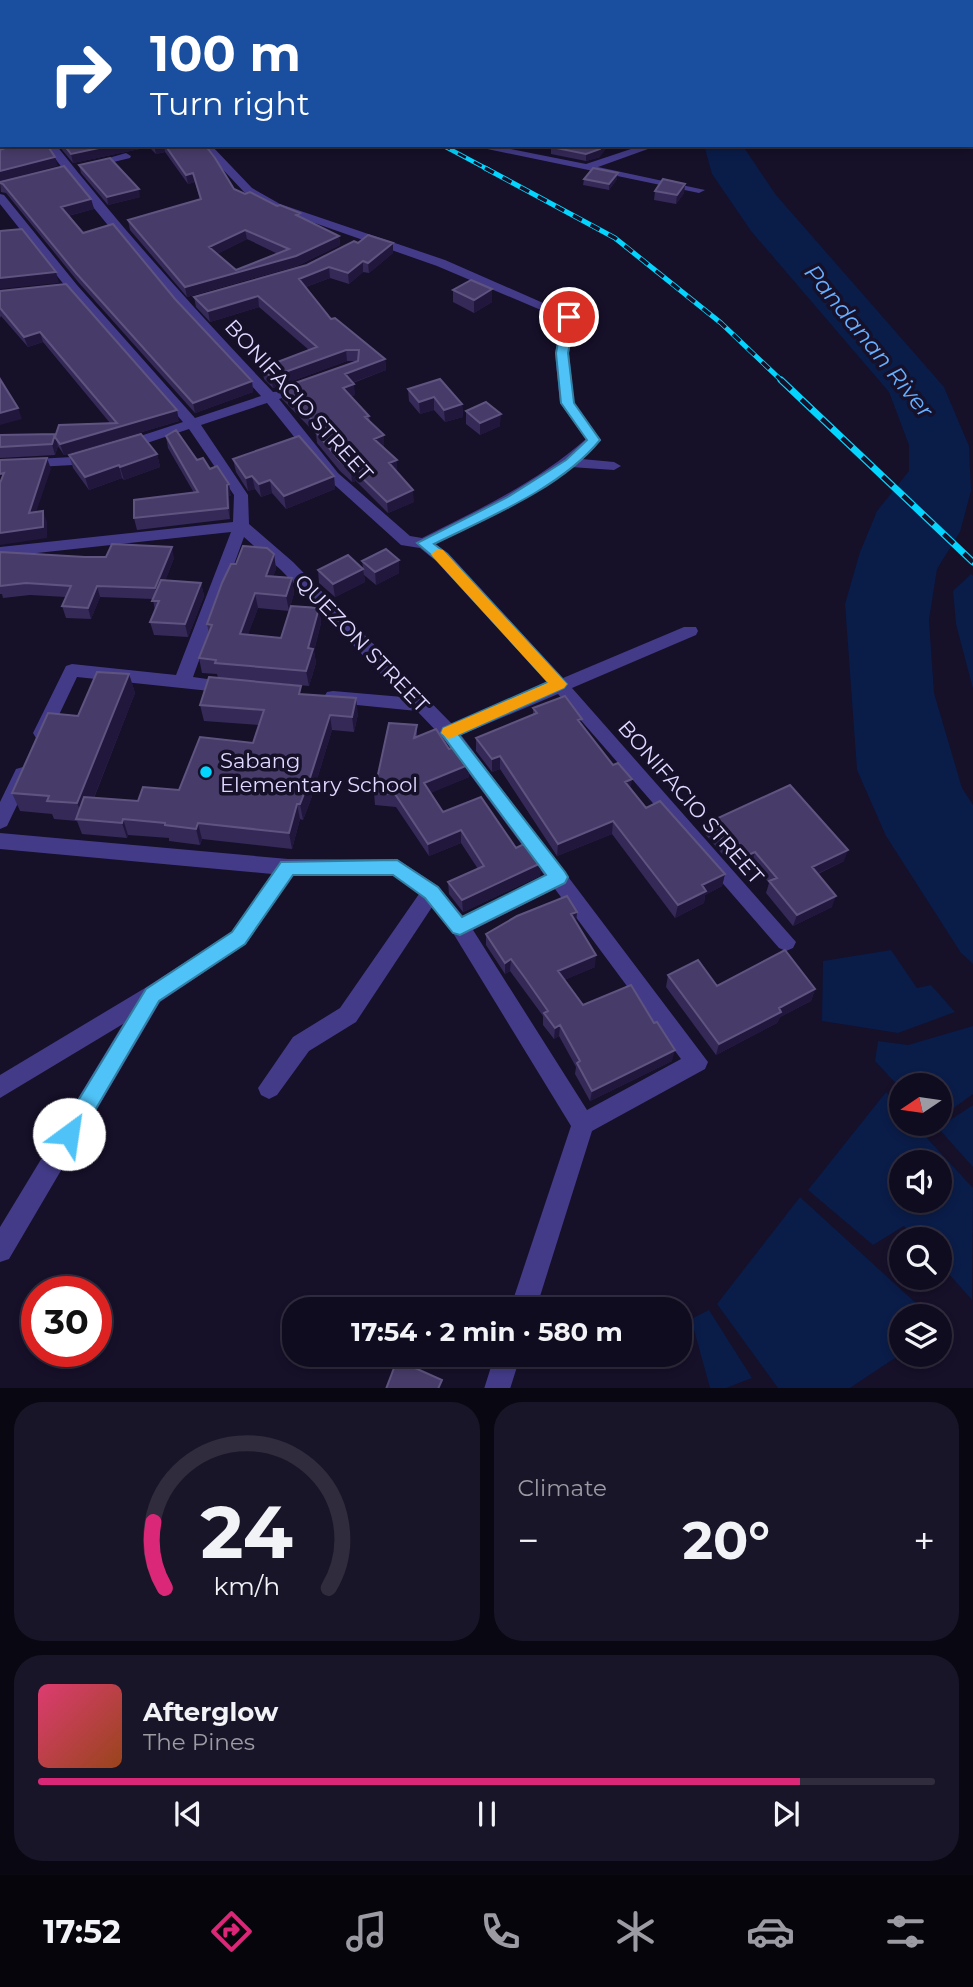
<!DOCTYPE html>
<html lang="en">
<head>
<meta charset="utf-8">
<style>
	:root { --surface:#100c1f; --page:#191528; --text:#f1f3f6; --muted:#9c9ba4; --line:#302c3d; --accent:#db2777 }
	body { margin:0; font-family:Montserrat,sans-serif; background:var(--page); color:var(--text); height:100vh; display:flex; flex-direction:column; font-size:26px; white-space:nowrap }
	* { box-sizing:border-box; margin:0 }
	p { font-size:23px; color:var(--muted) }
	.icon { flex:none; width:38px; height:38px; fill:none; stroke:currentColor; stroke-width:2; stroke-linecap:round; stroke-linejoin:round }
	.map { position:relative; height:1388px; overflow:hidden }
	.details { display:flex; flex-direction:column; gap:14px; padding:14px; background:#090711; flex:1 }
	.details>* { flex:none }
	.top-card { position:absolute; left:0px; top:0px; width:973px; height:147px; box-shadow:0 4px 10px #0003,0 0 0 2px var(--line); background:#1a4fa0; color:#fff; overflow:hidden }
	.needle { width:46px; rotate:257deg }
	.controls { position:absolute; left:889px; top:1073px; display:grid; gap:14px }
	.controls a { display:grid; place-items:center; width:63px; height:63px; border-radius:50%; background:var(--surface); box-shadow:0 4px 10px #0003,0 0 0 2px var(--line); font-size:35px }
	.speed { position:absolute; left:21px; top:1276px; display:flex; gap:14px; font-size:35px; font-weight:700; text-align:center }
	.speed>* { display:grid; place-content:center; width:91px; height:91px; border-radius:50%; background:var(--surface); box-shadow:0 4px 10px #0003,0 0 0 2px var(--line); line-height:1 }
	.speed .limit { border:10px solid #d22; background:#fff; color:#111 }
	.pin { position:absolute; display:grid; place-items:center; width:60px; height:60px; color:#fff; margin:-30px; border:4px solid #fff; border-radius:50%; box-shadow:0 2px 7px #0007 }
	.me { position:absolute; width:77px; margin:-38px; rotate:31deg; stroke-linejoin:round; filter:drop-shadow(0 0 5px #0008) }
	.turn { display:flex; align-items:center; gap:24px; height:147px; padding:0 35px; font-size:32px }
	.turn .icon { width:91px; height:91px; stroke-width:2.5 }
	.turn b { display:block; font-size:49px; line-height:60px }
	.big { font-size:52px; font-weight:700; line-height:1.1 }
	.details .tile { flex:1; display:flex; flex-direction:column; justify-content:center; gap:10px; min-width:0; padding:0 24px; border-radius:28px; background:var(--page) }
	.details .dial { align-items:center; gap:0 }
	.dial svg { height:182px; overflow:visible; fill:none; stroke:var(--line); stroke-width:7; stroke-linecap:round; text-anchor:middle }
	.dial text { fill:var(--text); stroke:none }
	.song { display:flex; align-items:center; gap:21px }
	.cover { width:84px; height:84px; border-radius:10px; background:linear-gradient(135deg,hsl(340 70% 55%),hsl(20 70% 35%)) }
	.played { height:7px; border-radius:4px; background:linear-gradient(90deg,var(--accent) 85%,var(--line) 85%) }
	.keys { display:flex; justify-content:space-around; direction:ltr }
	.heat { display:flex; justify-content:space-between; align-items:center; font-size:38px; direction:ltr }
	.details .tiles { flex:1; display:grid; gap:14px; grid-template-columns:1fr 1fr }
	.tile:last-child { grid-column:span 2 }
	.trip { position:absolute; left:282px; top:1297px; width:410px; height:70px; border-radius:28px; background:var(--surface); box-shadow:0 4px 10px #0003,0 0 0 2px var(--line); font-weight:700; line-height:70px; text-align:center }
	.menu { display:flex; height:112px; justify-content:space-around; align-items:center; background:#06050c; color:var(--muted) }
	.menu .icon { width:49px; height:49px }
	.menu .current { color:var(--accent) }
	.menu b { font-size:32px; color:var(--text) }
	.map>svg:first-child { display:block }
	.water { fill:#0a1c48; fill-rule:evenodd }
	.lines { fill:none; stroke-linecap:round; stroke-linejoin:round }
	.minor { fill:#433b88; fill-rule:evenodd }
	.rail-far2-casing { stroke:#04d5ff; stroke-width:4.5 }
	.rail-far1-casing { stroke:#04d5ff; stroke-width:5 }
	.rail-casing { stroke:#04d5ff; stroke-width:7 }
	.rail-far2 { stroke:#161029; stroke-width:2.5; stroke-dasharray:9; stroke-linecap:butt }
	.rail-far1 { stroke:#161029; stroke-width:3.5; stroke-dasharray:10; stroke-linecap:butt }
	.rail { stroke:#161029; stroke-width:4.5; stroke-dasharray:14; stroke-linecap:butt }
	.wall { fill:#352957; fill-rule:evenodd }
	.shaded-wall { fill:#21173d }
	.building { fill:#473c69; stroke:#5f5480; stroke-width:2; fill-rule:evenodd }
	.route { fill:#4fc3f7; stroke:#337fa1; stroke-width:2 }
	.slow { fill:#f59e0b }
	.poi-dot { fill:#04d5ff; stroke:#161029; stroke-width:2.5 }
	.labels { text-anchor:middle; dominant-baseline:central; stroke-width:7; stroke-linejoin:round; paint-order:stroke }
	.street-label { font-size:21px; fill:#dfd8ff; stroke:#161029 }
	.poi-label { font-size:21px; fill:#dfd8ff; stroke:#161029; text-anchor:start }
	.water-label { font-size:23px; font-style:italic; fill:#66aeff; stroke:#161029 }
</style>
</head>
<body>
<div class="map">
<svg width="973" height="1389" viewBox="0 0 973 1389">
	<rect width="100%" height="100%" fill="#161029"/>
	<path class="water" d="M704 145H745V149L776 195 944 387 969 446 971 491 960 532 937 569 929 620 934 693 962 788 973 805V964L961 953 886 836 857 770 845 604 860 552 877 511 909 471V445L889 392 751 231 712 174Z
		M971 574 973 576V689L956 624 953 591Z
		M891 950 917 988 931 985 955 1012 898 1033 822 1021 823 961Z
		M973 1026V1094L940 1118V1085H901V1089L875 1061 878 1041 908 1045Z
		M886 1092 901 1109V1124H914L973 1188 972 1300 940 1264V1239H916L904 1226 873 1245 808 1190ZM940 1162V1200H901V1162Z
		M973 1105V1167L938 1128Z
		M800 1197 930 1316H901V1354L850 1388H778L717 1304Z
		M709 1310 752 1378 726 1388H710L691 1319Z"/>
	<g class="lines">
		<path class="minor" d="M18 0H27L28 2H19Z
			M747 0H755L746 2Z
			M45 145H56C124 231 197 312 273 392L285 391V397L279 399 338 473 410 536 422 538C480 509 537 482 586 439L560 403 555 353 562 319 437 266 272 208 244 192 200 145H211L252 188 280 204 445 260 575 317 569 353 574 403 601 440 582 459 614 462 621 466 614 470 571 467 518 501 435 544 448 553 563 678 684 627H696L698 631 696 635 572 688 796 942 793 948 786 951 779 948 558 694 461 735 708 1062 705 1069 592 1131 536 1309H510L571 1126 453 933 432 907 356 1022 309 1051 277 1095 269 1099 261 1095 258 1088 293 1037 340 1008 419 894 393 875H293L246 944 160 1002 9 1259 0 1262V1227L123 1024 0 1098V1075L145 988 232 932 272 874 0 849V833L288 859H397L438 886 463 916 545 876 443 738 417 711 327 702 324 697 327 692 333 691 403 697 281 570 244 537 193 677 235 683 238 687 235 691 229 693 77 677 48 738H36L33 733 66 666 72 664 176 675 231 532 0 557V547L233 522 234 495 189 429 129 449H119V443L183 422 69 291 0 204V194L4 195 77 285 195 418 261 396C186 315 110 234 45 145ZM267 403 328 479 401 545 420 548 436 561 549 684 452 724 293 562 249 524 248 495 201 425ZM555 889 681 1059 587 1110 473 930Z
			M468 145H490L586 164 643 145H659L598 167 705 190 699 193Z
			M126 153 131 156 130 158 89 168 84 165Z
			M93 451 98 452 100 455 98 458 73 465 0 469V461L72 457Z
			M23 767 30 769 32 774 7 826 0 829V802L16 769Z
			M495 1354H521L510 1389H484Z"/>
		<g class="rail-far2-casing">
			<path id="rail-far2" d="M202 0 205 2
				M442 145 489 170"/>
		</g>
		<g class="rail-far1-casing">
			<path id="rail-far1" d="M485 168 615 238 721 323 783 382"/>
		</g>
		<g class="rail-casing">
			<path id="rail" d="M781 380 973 562"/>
		</g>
		<use href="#rail-far2" class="rail-far2"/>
		<use href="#rail-far1" class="rail-far1"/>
		<use href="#rail" class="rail"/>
	</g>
	<path class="wall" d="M0 0 20 2H2V84L0 83V45H2V44H0Z
		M58 145H205L234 189 245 194 277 206 339 236 340 245 297 266 187 297 130 230 128 220 200 200 195 182 188 184 165 152 156 154 149 147 73 163ZM247 239 278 254 236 270 217 254Z
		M551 147 600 157 586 161 551 154Z
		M79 165 140 197 108 205 81 173Z
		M584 179H617L609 190 583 185Z
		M0 182 91 199 94 209 68 216 83 233 175 299 252 381 253 392 195 413 79 283 6 193 1 192Z
		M685 184 684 193 676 204 654 200 655 191Z
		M358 243H393V253L369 273 363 272 349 284 330 278 306 287 331 319 385 359 386 370 353 383 355 395 351 396 369 416 370 422 384 435V446L382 447 397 460V471L414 502 388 513 356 481 352 482 340 471 317 443 316 434 282 399 281 388 357 361H347L273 388 264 379 262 368 309 350 259 307 210 322 196 307 194 297 307 265Z
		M492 289V302L474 313 453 302V290Z
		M0 291 179 421 64 455 58 446 55 455 0 458V435L55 434 110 423 43 342 28 347 1 316 0 318Z
		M408 389 462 404 463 417 445 422 434 410 420 414 409 401Z
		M466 411 500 426 480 435 466 424Z
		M166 436 210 469 231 496H229L230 519 137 530 134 518 194 493 168 448Z
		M157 454 160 467 124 480 122 478 89 490 73 468 69 455Z
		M233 459 334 476 335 489 286 509 272 493 261 497 255 489 248 491 236 472Z
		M0 552 85 557 174 558 165 581 201 583 204 596 188 637 154 635 150 622 155 611 153 599 100 597 91 619 66 618 62 606 66 597 30 595 3 598 2 594H0Z
		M274 554 276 569 273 576 292 578 294 593 289 611 258 608 248 634 281 638 319 608 321 623 314 651 316 663 309 686 218 678 217 674 202 673 199 658 209 634 207 624 236 564Z
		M399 560V573L376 585 364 575 365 582 335 597 319 583 318 570 363 568 362 561Z
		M129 674 135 693 94 798 138 801 179 790 253 743 259 725 204 721 200 705 302 694 358 714 354 732 332 730 311 799 303 820 300 819 292 849 202 839 200 845 169 841V838L128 835 127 838 82 834 77 821 54 819 52 814 20 811 12 793 78 716Z
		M533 708 581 723 646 808 725 874 722 886 705 895 704 903 675 918 612 834 557 856 500 769 492 772 476 751V738L533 715Z
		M417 725V737L449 749 468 765 469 777 430 793 443 812 516 848 541 863 540 876 463 912 449 894 448 882 478 869 461 843 429 856 396 807 375 805 374 793Z
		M707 823 844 861 818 874 832 907 793 926 766 893 769 883 752 863 736 870 705 834Z
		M576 922 595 967 564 980 583 1005 672 1061 590 1101 575 1074 576 1067 559 1036 554 1039 543 1025V1016L510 971 505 974 486 945V934Z
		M668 975 717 986 815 989 811 1001 780 1017 777 1023 716 1055 666 987Z"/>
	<path class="shaded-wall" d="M2 138V145H10L0 149V139Z
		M113 145H149V147L73 163 71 154Z
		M154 145H164L165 152 156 154Z
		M603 145H609L600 157 586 161V154Z
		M55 157 58 166 0 181V171Z
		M193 173 195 182 188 184 186 175Z
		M618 173 617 179 609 190V184Z
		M685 184 684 193 676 204 677 195Z
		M139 189 140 197 108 205 107 197Z
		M91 199 94 209 63 217 61 207Z
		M245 230 247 239 211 257 209 247Z
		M339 236 340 245 297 266 187 297 185 287Z
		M393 243V253L369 273 368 263Z
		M363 261V272L349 284 348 273Z
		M329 267 330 278 300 289 299 279Z
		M56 272 59 283 0 289V278Z
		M492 289V302L474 313V300Z
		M258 296 259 307 210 322 208 311Z
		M40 332 43 342 28 347 24 337Z
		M346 350 347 361 273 388 271 377Z
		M385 359 386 370 346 385 345 374Z
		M252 381 253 392 195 413 193 403Z
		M354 384 355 395 344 399 343 388Z
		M434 397V410L420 414 419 402Z
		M462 404 463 417 445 422 444 410Z
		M18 408 22 419 0 425V413Z
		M177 410 179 421 64 455 60 444Z
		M501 414 500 426 480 435V423Z
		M55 434 58 446 55 455 52 444Z
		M384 435V446L375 450 374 439Z
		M157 454 160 467 124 480 120 467Z
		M47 458 51 469 32 524 29 513Z
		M397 460V471L390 474 389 463Z
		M119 465 122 478 89 490 85 477Z
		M354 470 356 481 352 482 351 471Z
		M252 476 255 489 248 491 246 478Z
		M334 476 335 489 286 509 284 496Z
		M270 480 272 493 261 497 259 484Z
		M229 484 231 496H229L230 519 228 508 227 485Z
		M413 490 414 502 388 513 387 502Z
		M43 511 47 522V538L0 545V533Z
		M172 547 174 558 158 600 155 588Z
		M274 554 276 569 268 591 266 576Z
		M399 560V573L376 585 375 572Z
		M363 569 365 582 335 597 333 584Z
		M292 578 294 593 289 611 286 596Z
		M201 583 204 596 188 637 185 624Z
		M97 586 100 597 91 619 88 608Z
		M255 593 258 608 243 648 240 634Z
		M319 608 321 623 314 651 316 663 309 686 306 671 308 648Z
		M129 674 135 693 85 820H84L77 803Z
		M356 698 358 714 354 732 352 717Z
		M330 715 332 730 311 799 303 820 300 804Z
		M500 756V769L492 772V759Z
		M468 765 469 777 424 796V783Z
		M632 779 630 792 625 782Z
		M297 804 300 819 292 849 289 833Z
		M123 819 128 835 127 838 122 823Z
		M613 821 612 834 557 856 558 844Z
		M198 823 202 839 200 845 196 829Z
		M461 830V843L429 856 428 844Z
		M848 850 844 861 808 878 812 867Z
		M755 852 752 863 736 870 739 859Z
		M541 863 540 876 463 912 462 900Z
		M725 874 722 886 705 895 704 903 675 918 678 905 702 885Z
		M836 896 832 907 793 926 797 915Z
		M577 912 576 924 571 914Z
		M596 955 595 967 557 983 558 971Z
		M511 959 510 971 505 974V963Z
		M815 989 811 1001 780 1017 777 1023 716 1055 719 1044 779 1008Z
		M560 1025 559 1036 554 1039 555 1028Z
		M675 1050 672 1061 590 1101 592 1091Z"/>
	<path class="building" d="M0 0H19L20 2H2L3 1Z
		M39 0H129L131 2H29Z
		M2 3V76L0 75V45H2V36H0V8Z
		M2 84V106L0 104V85Z
		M2 107V138L0 139V112Z
		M12 145H47L55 157 0 171V150Z
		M64 145H113L71 154Z
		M165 145H205L215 158 234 189 245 194 250 192 277 206 280 205 300 213 296 215 339 236 296 256 185 287 128 220 201 199 193 173 186 175ZM245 230 289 249 236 270 209 247Z
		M553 145H603L600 149 586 154 551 147Z
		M110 158 139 189 107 197 79 165Z
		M64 166 91 199 61 207 83 233 113 224 175 299 252 381 193 403 76 273 3 184 0 183V182Z
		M593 168 618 173 609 184 584 179Z
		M663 179 685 184 677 195 655 191Z
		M22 229 56 272 0 278V231Z
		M368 235 393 243 368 263 363 261 348 273 329 267 299 279 331 319 335 318 385 359 345 374 354 384 343 388 369 416 365 417 384 435 374 439 397 460 389 463 413 490 387 502 354 470 351 471 339 460 316 432 322 430 281 388 358 361 359 350H346L271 377 262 368 317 347 258 296 208 311 194 297 307 265 354 241 358 243Z
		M471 280 492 289 474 300 453 290Z
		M66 284 177 410 60 444 55 437 59 425 117 423 40 332 24 337 0 308V291Z
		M0 379 18 408 0 413Z
		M440 379 462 404 444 410 434 397 419 402 408 389Z
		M486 402 501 414 480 423 466 411Z
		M176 430 197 460 203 458 210 469 217 466 229 484 227 485 228 508 134 518V500L198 492 166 436Z
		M55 434 52 444 0 447V435Z
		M141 434 157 454 120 467 119 465 85 477 69 455Z
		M299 436 334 476 284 496 270 480 259 484 252 476 246 478 233 459Z
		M47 458 29 513 43 511V527L0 533V483L4 473 0 474V460Z
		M112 544 172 547 155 588 97 586 88 608 62 606 71 586 26 583 0 586V552L85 557H106Z
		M243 546 267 548 274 554 266 576 292 578 286 596 255 593 240 634 281 638 291 606 319 608 308 648 313 649 306 671 215 663 216 660 199 658 212 625 207 624 222 583 231 564H236Z
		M386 549 399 560 375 572 362 561Z
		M348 555 363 569 333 584 318 570Z
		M161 580 201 583 185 624 150 622 159 601H152Z
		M97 672 129 674 77 803 47 801 49 796 12 793 48 713 78 716Z
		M209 677 301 686 299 694 356 698 352 717 330 715 308 784 300 804H297L289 833 198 823 196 829 165 825V823L123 819 122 823 76 819 84 797 138 801 143 787 179 790 200 737 253 743 264 710 200 705Z
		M565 696 582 719 578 720 613 765 618 763 632 779 625 782 646 808 660 801 725 874 702 885 706 891 678 905 613 821 558 844 500 756 492 759 476 738 537 713 533 708Z
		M389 723 417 725 414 738 436 729 449 749 455 747 468 765 424 783 443 812 481 797 516 848 526 843 541 863 462 900 448 882 484 866 461 830 428 844 395 794 374 793Z
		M790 785 848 850 812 867 836 896 797 915 769 881 777 878 755 852 739 859 707 823Z
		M567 896 577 912 571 914 596 955 558 971 583 1005 631 985 654 1023 657 1022 675 1050 592 1091 577 1063 580 1061 560 1025 555 1028 544 1013 548 1011 525 978 511 959 505 963 486 934 517 916Z
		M785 950 815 989 779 1008 781 1012 719 1044 668 975 698 960 717 986Z
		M397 1360 442 1380 438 1389H386Z"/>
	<path class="route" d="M569 313 575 317 568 353 574 403 600 440C561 488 489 517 434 544L447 554 567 684 564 688 459 735 565 872 568 877 565 883 460 935 453 933 425 898 393 875H293L245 944 159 1001 77 1141 69 1144 62 1141 59 1134 62 1127 146 989 232 932 281 862 397 860 438 887 462 917 546 875 441 733 443 728 548 682 437 560 417 543 506 498 566 460 587 440 561 403 556 353 563 317Z"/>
	<path class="slow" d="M438 549 443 550 567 684 564 688 449 739 441 733 443 728 548 683 433 557 431 554Z"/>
	<circle class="poi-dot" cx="206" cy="772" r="7"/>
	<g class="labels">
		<g class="street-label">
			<text transform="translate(299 400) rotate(48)">BONIFACIO STREET</text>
			<text transform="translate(362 643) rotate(46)">QUEZON STREET</text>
			<text transform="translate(691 802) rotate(49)">BONIFACIO STREET</text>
		</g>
		<g class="poi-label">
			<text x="220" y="760">Sabang<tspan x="220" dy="24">Elementary School</tspan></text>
		</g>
		<g class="water-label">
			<text transform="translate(869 341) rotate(51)">Pandanan River</text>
		</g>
	</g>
</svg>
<div class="controls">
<a><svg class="needle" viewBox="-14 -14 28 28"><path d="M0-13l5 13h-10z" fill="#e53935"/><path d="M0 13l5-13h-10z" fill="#9c9ba4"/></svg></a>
<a><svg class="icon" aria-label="sound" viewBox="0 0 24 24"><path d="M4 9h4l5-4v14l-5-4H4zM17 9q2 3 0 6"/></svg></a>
<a><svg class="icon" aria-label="search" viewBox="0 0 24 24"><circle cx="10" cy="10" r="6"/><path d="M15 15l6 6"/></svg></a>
<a><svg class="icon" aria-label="layers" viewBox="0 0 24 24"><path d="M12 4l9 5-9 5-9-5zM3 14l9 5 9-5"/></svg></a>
</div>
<div class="speed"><div class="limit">30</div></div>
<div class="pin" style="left:569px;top:317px;background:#d93025"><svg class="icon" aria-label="arrive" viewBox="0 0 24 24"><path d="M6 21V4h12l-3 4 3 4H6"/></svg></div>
<svg class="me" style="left:69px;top:1134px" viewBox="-20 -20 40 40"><circle r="19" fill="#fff"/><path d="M0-13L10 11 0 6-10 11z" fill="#4fc3f7"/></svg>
<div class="trip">17:54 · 2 min · 580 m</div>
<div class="top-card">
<div class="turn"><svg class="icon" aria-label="right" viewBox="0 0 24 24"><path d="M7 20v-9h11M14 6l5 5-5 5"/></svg><div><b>100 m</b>Turn right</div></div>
</div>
</div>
<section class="details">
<div class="tiles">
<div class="tile dial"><svg viewBox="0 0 100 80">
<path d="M14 69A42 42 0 1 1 86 69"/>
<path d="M14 69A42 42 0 0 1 9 40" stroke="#db2777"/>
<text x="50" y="56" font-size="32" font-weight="700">24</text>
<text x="50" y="72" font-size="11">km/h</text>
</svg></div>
<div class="tile"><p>Climate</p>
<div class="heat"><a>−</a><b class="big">20°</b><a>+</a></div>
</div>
<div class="tile">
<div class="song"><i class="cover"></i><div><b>Afterglow</b><p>The Pines</p></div></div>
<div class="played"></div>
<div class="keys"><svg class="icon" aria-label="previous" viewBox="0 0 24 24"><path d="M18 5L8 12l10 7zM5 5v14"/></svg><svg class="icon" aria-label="pause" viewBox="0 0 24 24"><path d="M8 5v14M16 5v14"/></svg><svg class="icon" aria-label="next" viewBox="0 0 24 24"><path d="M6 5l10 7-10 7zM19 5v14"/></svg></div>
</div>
</div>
</section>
<nav class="menu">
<b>17:52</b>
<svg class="icon current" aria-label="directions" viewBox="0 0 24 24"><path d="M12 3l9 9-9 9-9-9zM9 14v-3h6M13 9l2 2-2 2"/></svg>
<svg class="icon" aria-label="music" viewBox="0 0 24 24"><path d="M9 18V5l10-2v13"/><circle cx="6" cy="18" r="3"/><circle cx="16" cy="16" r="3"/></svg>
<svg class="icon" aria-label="phone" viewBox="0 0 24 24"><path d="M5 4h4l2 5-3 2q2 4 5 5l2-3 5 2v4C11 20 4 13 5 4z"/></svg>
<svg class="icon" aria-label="climate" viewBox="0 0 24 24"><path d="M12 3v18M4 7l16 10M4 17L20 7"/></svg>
<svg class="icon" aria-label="car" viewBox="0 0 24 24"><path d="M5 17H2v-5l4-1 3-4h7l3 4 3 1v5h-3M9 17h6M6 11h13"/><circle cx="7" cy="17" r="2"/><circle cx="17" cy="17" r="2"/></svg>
<svg class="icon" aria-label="filters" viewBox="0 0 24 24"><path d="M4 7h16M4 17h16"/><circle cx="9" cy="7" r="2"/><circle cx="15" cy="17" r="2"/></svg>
</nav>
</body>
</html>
